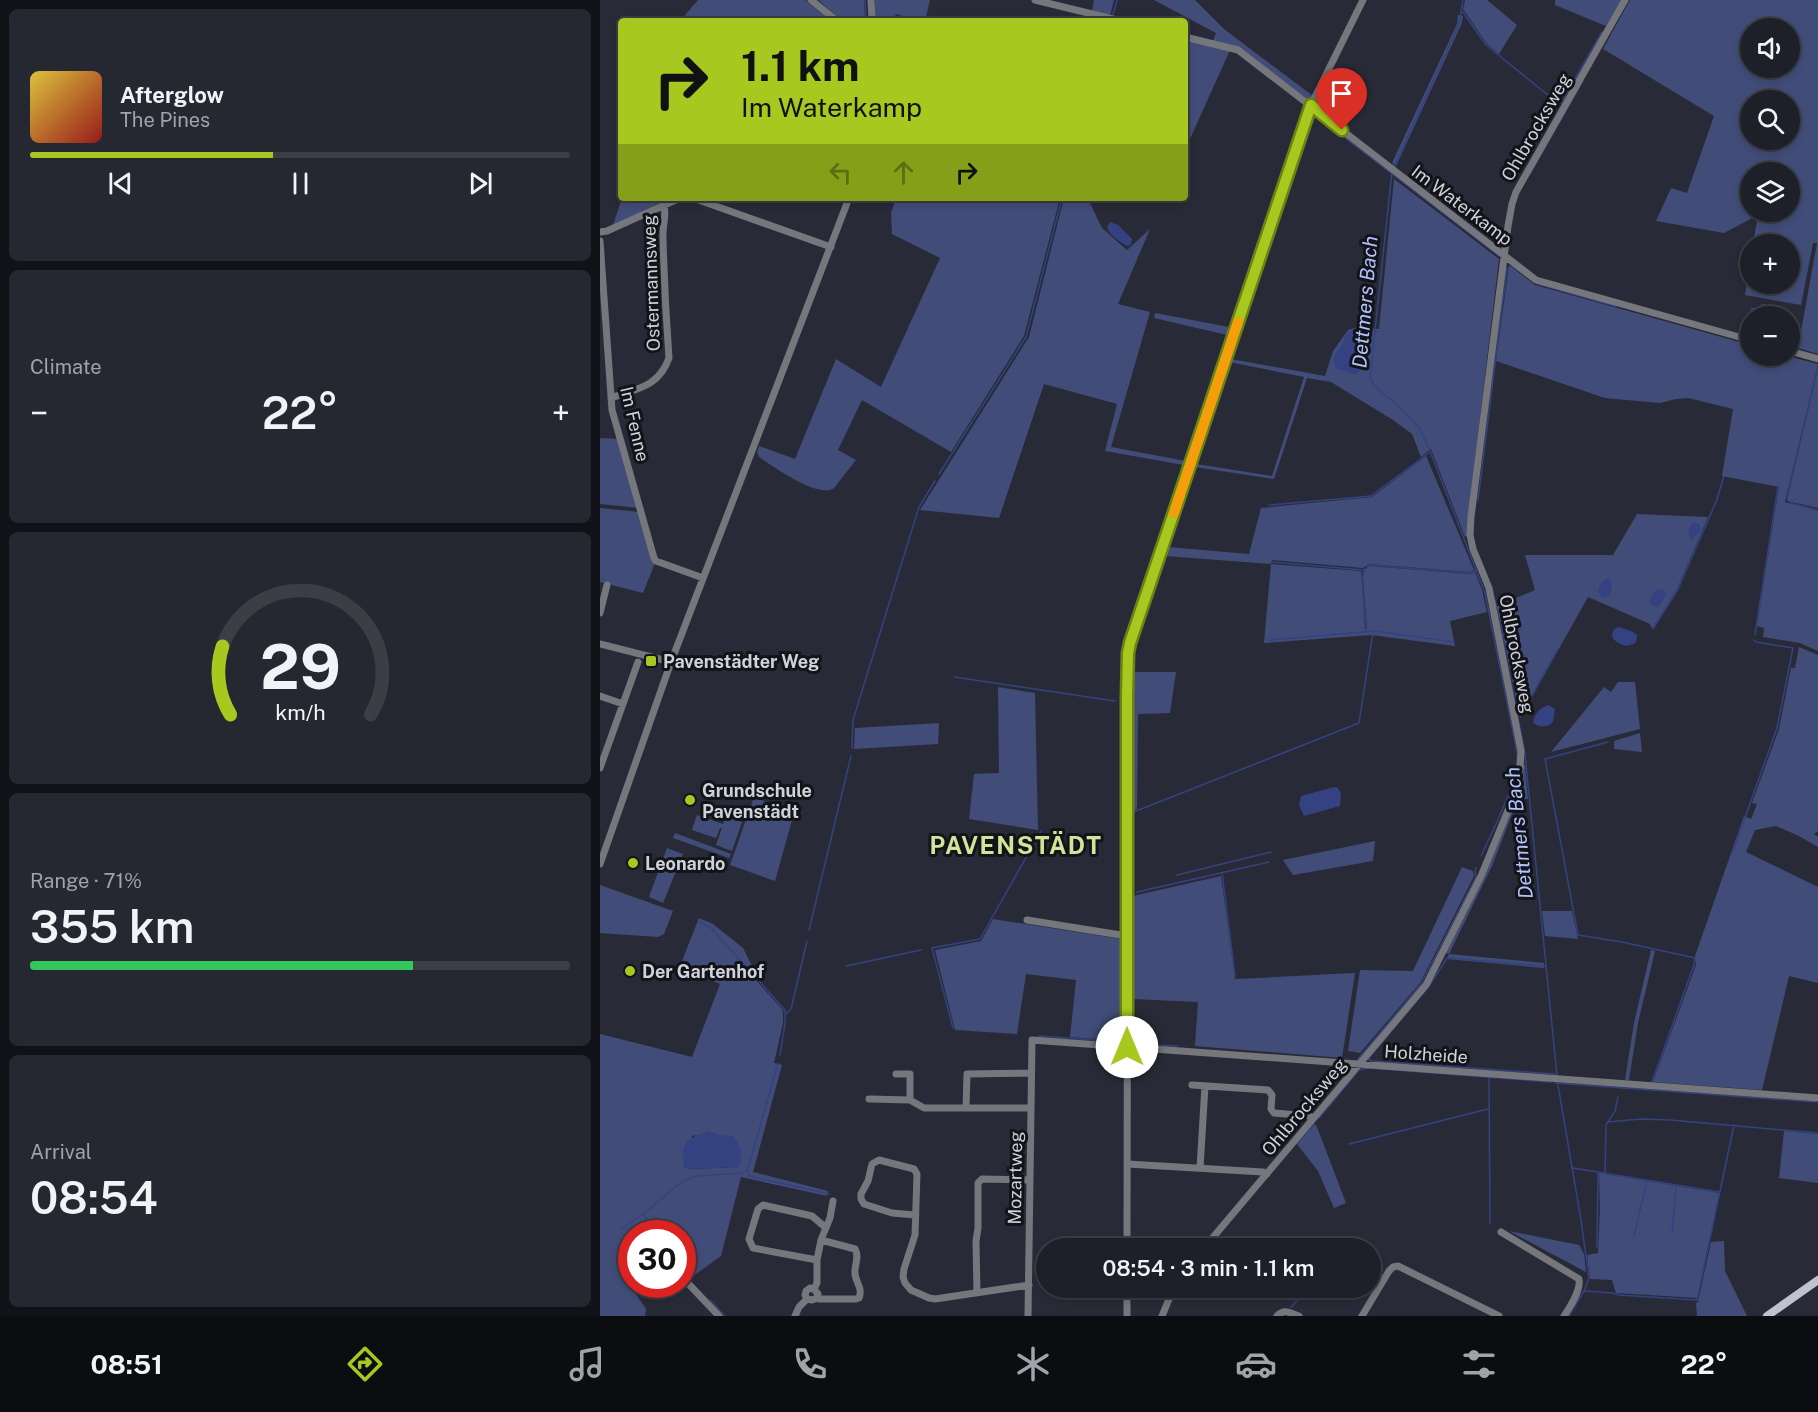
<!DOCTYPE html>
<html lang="en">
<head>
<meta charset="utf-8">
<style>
	:root { --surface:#1e2029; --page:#262831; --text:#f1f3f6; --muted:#a1a3a8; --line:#3c3e46; --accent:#a7c81f }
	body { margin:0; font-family:"Public Sans",sans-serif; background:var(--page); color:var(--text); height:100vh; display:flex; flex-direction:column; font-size:22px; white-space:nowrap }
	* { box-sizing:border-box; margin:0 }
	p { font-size:20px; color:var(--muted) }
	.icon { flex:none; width:33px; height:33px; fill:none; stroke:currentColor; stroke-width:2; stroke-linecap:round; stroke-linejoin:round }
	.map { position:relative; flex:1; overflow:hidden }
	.details { display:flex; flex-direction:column; gap:9px; padding:9px; background:#101217; width:600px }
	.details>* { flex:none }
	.top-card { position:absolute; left:18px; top:18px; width:570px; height:183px; border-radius:6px; box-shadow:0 3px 9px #0003,0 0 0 2px var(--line); background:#a7c81f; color:#111; overflow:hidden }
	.controls { position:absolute; left:1140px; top:18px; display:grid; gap:12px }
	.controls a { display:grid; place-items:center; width:60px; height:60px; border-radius:50%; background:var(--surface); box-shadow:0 3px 9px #0003,0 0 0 2px var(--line); font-size:30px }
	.speed { position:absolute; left:18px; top:1220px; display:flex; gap:12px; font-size:30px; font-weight:700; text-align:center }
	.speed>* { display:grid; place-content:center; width:78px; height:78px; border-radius:50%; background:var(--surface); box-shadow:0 3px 9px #0003,0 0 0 2px var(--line); line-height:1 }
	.speed .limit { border:9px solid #d22; background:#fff; color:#111 }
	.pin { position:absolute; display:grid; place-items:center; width:51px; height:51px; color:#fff; margin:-62px -26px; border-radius:50% 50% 50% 0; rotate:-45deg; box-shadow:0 0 6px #0007 }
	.pin .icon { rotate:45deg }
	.me { position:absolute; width:66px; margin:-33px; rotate:0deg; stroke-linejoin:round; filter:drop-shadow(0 0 4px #0008) }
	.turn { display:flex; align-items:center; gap:21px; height:126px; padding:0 24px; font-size:27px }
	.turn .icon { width:78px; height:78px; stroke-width:2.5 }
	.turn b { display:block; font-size:42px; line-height:51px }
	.lanes { display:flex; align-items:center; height:57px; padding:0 24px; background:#0003; justify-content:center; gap:30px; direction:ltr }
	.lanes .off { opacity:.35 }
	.big { font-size:45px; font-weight:600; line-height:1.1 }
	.details .tile { flex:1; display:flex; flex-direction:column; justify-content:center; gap:9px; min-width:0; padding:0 21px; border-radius:9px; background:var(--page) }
	.details .dial { align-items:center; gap:0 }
	.dial svg { height:156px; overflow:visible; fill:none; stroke:var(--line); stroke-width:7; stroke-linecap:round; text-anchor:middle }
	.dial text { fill:var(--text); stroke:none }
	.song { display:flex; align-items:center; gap:18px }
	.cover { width:72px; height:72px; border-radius:9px; background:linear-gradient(135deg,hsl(50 70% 55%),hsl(0 70% 35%)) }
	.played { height:6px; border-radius:3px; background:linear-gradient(90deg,var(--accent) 45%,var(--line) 45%) }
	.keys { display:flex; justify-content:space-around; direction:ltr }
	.heat { display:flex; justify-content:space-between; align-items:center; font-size:33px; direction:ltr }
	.charge { height:9px; border-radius:4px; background:linear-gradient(90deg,#34c759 71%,var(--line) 0) }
	.trip { position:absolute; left:436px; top:1238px; width:345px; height:60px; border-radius:30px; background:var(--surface); box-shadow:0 3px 9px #0003,0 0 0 2px var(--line); font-weight:600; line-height:60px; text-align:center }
	.dock { display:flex; height:96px; justify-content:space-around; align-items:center; background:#0c0d10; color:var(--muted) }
	.dock .icon { width:42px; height:42px }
	.dock .active { color:var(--accent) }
	.dock b { font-size:27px; color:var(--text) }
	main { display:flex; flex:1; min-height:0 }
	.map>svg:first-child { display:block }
	.green { fill:#414d78; fill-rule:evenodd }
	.water { fill:#344282 }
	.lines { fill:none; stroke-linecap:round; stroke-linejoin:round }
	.stream { stroke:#344282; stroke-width:1.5 }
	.minor { stroke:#75777d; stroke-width:7 }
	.major { stroke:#bfc3d0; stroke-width:8 }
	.route-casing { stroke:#6d8214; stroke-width:15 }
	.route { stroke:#a7c81f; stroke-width:10 }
	.slow { stroke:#f59e0b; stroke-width:10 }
	.poi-dot { fill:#a7c81f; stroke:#121419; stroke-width:2 }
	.labels { text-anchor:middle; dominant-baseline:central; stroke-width:6; stroke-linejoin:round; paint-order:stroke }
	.street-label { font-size:18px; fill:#d0d2da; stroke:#121419 }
	.poi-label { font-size:18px; font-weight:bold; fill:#d0d2da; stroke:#121419; text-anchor:start }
	.water-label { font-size:20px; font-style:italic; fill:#b2c4fd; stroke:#121419 }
	.district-label { font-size:24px; font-weight:bold; letter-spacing:1.5px; fill:#d0e599; stroke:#121419 }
</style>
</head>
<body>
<main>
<section class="details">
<div class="tile">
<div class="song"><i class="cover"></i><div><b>Afterglow</b><p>The Pines</p></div></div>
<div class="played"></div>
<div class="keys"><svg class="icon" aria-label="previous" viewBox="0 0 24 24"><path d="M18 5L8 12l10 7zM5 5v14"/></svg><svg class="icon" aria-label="pause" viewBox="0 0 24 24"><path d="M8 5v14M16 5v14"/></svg><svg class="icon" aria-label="next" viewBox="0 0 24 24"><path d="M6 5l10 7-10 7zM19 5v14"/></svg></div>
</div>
<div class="tile"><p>Climate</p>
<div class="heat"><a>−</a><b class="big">22°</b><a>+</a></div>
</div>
<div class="tile dial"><svg viewBox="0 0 100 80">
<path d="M14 69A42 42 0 1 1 86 69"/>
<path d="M14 69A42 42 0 0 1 10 34" stroke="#a7c81f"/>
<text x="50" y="56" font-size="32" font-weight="700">29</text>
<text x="50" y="72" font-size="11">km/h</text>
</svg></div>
<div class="tile"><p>Range · 71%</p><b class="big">355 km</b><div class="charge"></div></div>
<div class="tile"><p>Arrival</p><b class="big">08:54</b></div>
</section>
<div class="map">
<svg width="1218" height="1316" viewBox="0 0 1218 1316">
	<rect width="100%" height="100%" fill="#282b37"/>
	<path class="green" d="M98 0H205L231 21H80Z
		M218 0H264L265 21H242Z
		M275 0H330L325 21H318L296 14 293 21H275Z
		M494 0H514L510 16 492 12Z
		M554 0H595L624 29 713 96 710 99H707L639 47 613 41 616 33Z
		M865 0H887L917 25 899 54 887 44 863 9Z
		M955 0H1022L1006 26 955 5Z
		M1030 0H1218V354L1198 348 1217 243H1213L1201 305 1145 295 1150 262V284H1190V244H1153L1158 215 1124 233 1056 221 1071 188 1087 193 1114 116 1003 49ZM1150 28H1190V68H1150ZM1150 100H1190V140H1150ZM1190 172V212H1150V172Z
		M858 15 863 16 861 25 796 166 792 163 857 24Z
		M585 39 630 50 585 150Z
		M794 179 899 259 868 518 867 536 865 537 831 449 821 457 812 434 793 420 731 382 707 378 674 479 595 467 596 464 672 476 704 377 629 362 631 359 725 376 733 351 748 330 758 327 779 329Z
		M22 198H70L13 225Z
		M296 198H460L424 336 351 452 262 400 238 450 256 460 234 488C218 499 174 467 159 457L157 452 159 446 195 459 236 359 281 387 340 258 292 234 291 213Z
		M464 198H486L488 199 502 228 527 250 550 229 518 304 550 312 511 447 586 461 584 465 505 451 517 404 444 384 399 518 320 510 429 337Z
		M909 265 935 285 1150 345V356H1187L1218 364 1185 502 1218 511V651L1200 643 1163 637 1164 628 1157 626 1179 487 1122 476 1133 409 1088 398 1076 399 1060 403 1005 398 896 361Z
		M555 313 629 327 627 335 554 318Z
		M1218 369V508L1187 501Z
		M0 438 19 439 39 508 0 504Z
		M826 456 874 570 869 572 769 564 763 568 672 560 671 564 761 571 765 630 767 629 763 577 765 570 769 566 870 574 875 572 882 590 887 612 850 621 855 646 771 635 664 643 671 564 565 556 568 547 649 554 661 508 772 497Z
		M0 508 40 512 55 563 43 593 0 582Z
		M1037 514 1108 517 1077 589 1052 629 1050 624 988 597 920 718 897 606 935 590 925 555H1013Z
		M1199 647 1218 655V831L1214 834 1218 837V847L1199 836 1176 826 1155 830 1146 852 1218 887V983L1189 976 1162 1090 1053 1082 1096 965 1095 956 1144 816 1151 819 1157 804 1152 803 1179 729 1191 668H1195Z
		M532 672H576L570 713 538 714 537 809 532 811Z
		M1018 682H1035L1040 729 951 752 1004 687 1011 692Z
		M398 687 435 693 438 830 369 819 374 774 399 773Z
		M339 723 338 744 254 749 255 728Z
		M1040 733 1042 752 1014 749V741Z
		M923 765H925L928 799H918L892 866 849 954 944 963V968L847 959 849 954 845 953 883 878Z
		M154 797 194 813 175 881 130 865Z
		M97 815 123 824 126 817 142 822 132 851 116 845 122 828H120L116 838 92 830Z
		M75 833 131 854 129 858 73 838Z
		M775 841 773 861 693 875 683 860Z
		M67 848 83 854 63 903 49 897Z
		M862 867 873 871 874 876 820 983 760 1053 748 1051 760 970 813 971Z
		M621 876 635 979 755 973 742 1058 595 1046 598 1002 533 999V896Z
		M0 885 73 911 64 934 58 937 0 933Z
		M942 911H972L978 939 945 936Z
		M99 918 113 924 143 948 156 974 153 977 183 1010V1023L174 1063 182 1065 153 1172 228 1191 227 1196 141 1177 121 1256 92 1277 83 1266 82 1233H32L31 1269 24 1276 46 1309 45 1316H0V1034L92 1057 120 984 80 966ZM113 1133 118 1135 138 1167 91 1169 84 1167 92 1136Z
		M393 919 521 939 522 1041 470 1037 476 980 426 974 417 1034 355 1030 335 950 381 941Z
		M1051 950 1055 951 1038 1023 1029 1080H1025L1034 1023Z
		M715 1124 717 1127 746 1203 734 1208 718 1171 697 1144Z
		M1184 1131 1218 1134V1183L1179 1178Z
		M999 1173 1119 1193 1097 1298 1016 1293 1012 1280 990 1279 987 1255 998 1253 1000 1208Z
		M909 1231 979 1245 984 1254 986 1272Z
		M1124 1241 1125 1271 1147 1316H1097L1096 1303 1098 1302 1111 1242Z"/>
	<path class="water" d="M510 222 518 225 532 239 531 245 527 246C520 242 509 235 507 227Z
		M1162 304H1166L1168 307 1164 316H1150V327L1149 326 1148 322 1151 308H1158Z
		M757 329 763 330C769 342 767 364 757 374L749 373 736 368 733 359C735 354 739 351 741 346 747 336 743 333 757 329Z
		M1094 523 1099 524 1101 530 1091 541C1088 538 1088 528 1091 524Z
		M1008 578 1012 583 1011 593 1009 596 1003 598 998 592C999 586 1001 580 1008 578Z
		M1063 589 1066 594 1059 607 1052 606 1049 601 1056 590Z
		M1019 627 1033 632 1037 635 1036 642C1027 649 1021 645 1013 639 1011 634 1013 628 1019 627Z
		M948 705 955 709 953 722C948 728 938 728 933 722 935 713 940 708 948 705Z
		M734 787 738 788 741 794 740 806 704 816 699 805 701 796Z
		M108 1131 118 1135 133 1136C140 1145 144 1155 139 1167L91 1169 84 1167C80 1141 87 1139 108 1131Z"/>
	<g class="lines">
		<path class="stream" d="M265 0 266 21
			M863 12 886 45 959 104
			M513 15 517 0
			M961 103 1002 32
			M794 167 859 24 863 0
			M792 172 770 377 773 384 797 405 819 427 830 451 885 593 917 752C920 780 893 829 881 856
			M930 174 983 81
			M680 209 711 117 714 114 898 255
			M912 266 938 284 1015 306
			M339 474 426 337 462 198
			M1187 499 1218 367
			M878 500 907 268
			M1190 503 1218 510
			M669 505 771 496 830 452
			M672 562 764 570
			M895 600 925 754 957 1076
			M1053 629 1078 589 1116 502 1124 476
			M766 631 762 577 764 570 769 565 870 573 876 570
			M1155 635 1178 487
			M670 640 775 631 853 642
			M354 677 515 701
			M523 695V650L630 330
			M523 701V857
			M918 714 922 713 957 650
			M1008 742 945 759 978 935 1022 942 1095 958 1094 965 1052 1082
			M252 748 253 720 319 507 335 481
			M531 794V813L759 723 773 632
			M1132 854 1177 728 1193 648 1156 642 1154 640
			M622 873 635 976
			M577 875 671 852
			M537 892 669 862
			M531 897V1042L533 1044 577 1046
			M99 922 111 928 185 1010V1023L180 1055
			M209 930 251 756
			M246 966 321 950
			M945 966 847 958 830 985 768 1059 772 1061 955 1074
			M186 1014 191 1009 207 941
			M353 1028 332 948 380 939 441 831
			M439 1036 523 1042V939
			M758 1059 821 984 876 877 875 871 876 868
			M889 1078 890 1224
			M955 1083 1216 1102
			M958 1085 981 1220 989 1278 984 1291 969 1316
			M719 1118 759 1070 768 1068 951 1082
			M1007 1122 1041 1119 1070 1120 1218 1133
			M698 1142 714 1124
			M749 1144 888 1109
			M973 1168 1119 1192
			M148 1170 149 1176 229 1194
			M1005 1172 1006 1125 1015 1111 1018 1097
			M44 1215 55 1233
			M21 1229 43 1214 83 1181 96 1176 142 1173 148 1169 178 1063
			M1072 1233 1076 1186
			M1034 1236 1047 1181
			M997 1247 998 1173
			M984 1291 1013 1293 1019 1295 1097 1300 1134 1125
			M110 1300 125 1316
			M691 1307 710 1287"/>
		<path class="minor" d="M211 0 237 21
			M271 0 272 21
			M435 0 521 21
			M585 37 638 50 936 280 1150 340
			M93 198 231 247
			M0 232 7 231 80 198
			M0 241 12 410 54 558 56 561 103 578
			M1190 351 1218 359
			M11 398C36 389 59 387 69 358 66 318 64 278 63 238 62 227 67 215 64 206
			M0 613 7 585
			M0 644 71 662
			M0 696 23 704
			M0 768 38 662
			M0 864 71 662 249 198
			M427 920 527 936
			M296 1074H310V1100L324 1108H431
			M592 1085 668 1090 672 1095 671 1109 674 1113 710 1116 713 1119
			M269 1099 310 1100
			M366 1108 367 1074 431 1073
			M527 1164 663 1172 667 1174
			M600 1168 605 1086
			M315 1215 292 1213 264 1204 261 1199V1194L268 1181 272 1164 279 1160 314 1169 317 1174 315 1235 304 1269 303 1277 305 1283 311 1290 329 1298 335 1299 429 1285
			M901 1232 979 1279C981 1291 970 1307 964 1316
			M527 1248 528 653 711 105 763 0
			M604 1248 826 985 881 876 911 803 920 769 921 751 889 588 873 549 870 535 871 517 908 226 912 204 916 192 1025 0
			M217 1260 153 1248 149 1239 158 1209 163 1205 212 1216 225 1227
			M82 1277 119 1316
			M527 1287V1316
			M377 1293 376 1241 378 1228V1183L382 1179 430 1180
			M217 1298 218 1294 214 1289 217 1283V1260L221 1240 230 1218 233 1201
			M207 1299 205 1295 206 1291 210 1288 214 1289
			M195 1316 199 1307 207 1299 212 1300 217 1298 219 1299H256L259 1298C263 1288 256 1283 255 1274 254 1264 260 1258 255 1249L221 1240
			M428 1316 432 1040 1218 1098
			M562 1316 574 1287
			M677 1316C684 1308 690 1313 699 1316
			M762 1316 789 1271 793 1267 798 1266 899 1316"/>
		<path class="major" d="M1167 1316 1218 1280"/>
	</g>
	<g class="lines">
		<g class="route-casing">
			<path id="route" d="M527 1047V696L528 653 530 643 711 105 742 130"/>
		</g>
		<use href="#route" class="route"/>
		<path class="slow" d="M574 513 638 322"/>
	</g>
	<g class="poi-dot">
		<rect x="45" y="655" width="12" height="12" rx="3"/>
		<circle cx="90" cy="800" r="6"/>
		<circle cx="33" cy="863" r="6"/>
		<circle cx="30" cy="971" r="6"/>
	</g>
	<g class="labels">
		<g class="street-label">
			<text transform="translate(936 127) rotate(-60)">Ohlbrocksweg</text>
			<text transform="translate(862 205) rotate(37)">Im Waterkamp</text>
			<text transform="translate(51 283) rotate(-92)">Ostermannsweg</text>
			<text transform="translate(35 424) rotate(77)">Im Fenne</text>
			<text transform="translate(917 654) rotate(79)">Ohlbrocksweg</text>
			<text transform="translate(826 1054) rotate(4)">Holzheide</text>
			<text transform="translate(704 1107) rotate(-50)">Ohlbrocksweg</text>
			<text transform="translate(415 1178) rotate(-89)">Mozartweg</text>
		</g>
		<g class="poi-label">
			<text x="63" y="661">Pavenstädter Weg</text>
			<text x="102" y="790">Grundschule<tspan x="102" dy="21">Pavenstädt</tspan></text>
			<text x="45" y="863">Leonardo</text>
			<text x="42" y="971">Der Gartenhof</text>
		</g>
		<g class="water-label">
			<text transform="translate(765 302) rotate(-85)">Dettmers Bach</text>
			<text transform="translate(919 833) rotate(-96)">Dettmers Bach</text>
		</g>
		<g class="district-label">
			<text x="416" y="845">PAVENSTÄDT</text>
		</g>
	</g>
</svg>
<div class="controls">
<a><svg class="icon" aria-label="sound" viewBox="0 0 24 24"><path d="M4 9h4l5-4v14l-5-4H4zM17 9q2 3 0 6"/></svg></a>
<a><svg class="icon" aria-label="search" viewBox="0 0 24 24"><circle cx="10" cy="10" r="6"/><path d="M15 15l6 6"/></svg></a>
<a><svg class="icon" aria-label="layers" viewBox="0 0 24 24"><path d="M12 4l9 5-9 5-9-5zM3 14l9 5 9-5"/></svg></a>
<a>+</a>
<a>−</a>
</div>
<div class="speed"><div class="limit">30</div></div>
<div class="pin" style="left:742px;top:130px;background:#d93025"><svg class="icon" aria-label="arrive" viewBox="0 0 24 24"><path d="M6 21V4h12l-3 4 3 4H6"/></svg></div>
<svg class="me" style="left:527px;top:1047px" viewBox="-20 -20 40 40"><circle r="19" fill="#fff"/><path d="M0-13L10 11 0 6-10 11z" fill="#a7c81f"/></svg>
<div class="trip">08:54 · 3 min · 1.1 km</div>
<div class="top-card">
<div class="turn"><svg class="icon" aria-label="right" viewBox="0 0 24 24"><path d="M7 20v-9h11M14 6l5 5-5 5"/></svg><div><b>1.1 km</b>Im Waterkamp</div></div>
<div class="lanes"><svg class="icon off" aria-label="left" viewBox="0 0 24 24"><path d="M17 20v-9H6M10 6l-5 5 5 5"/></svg><svg class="icon off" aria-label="ahead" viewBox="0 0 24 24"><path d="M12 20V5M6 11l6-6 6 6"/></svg><svg class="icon" aria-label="right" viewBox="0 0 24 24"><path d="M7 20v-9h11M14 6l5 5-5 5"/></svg></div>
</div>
</div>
</main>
<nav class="dock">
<b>08:51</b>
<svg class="icon active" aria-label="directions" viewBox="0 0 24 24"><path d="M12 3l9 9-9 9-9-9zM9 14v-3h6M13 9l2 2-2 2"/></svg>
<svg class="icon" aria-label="music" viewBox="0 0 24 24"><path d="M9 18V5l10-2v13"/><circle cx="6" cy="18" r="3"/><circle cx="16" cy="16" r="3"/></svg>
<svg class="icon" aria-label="phone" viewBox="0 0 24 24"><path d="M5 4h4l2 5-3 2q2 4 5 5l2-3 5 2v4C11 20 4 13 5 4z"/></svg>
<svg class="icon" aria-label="climate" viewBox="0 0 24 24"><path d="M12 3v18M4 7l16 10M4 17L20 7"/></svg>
<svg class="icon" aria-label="car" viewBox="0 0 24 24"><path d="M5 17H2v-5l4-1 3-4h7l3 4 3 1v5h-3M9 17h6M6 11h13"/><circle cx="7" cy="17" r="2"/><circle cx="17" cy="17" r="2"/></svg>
<svg class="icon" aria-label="filters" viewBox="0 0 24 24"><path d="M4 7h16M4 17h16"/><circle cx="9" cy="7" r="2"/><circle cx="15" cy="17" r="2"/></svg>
<b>22°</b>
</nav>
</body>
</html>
